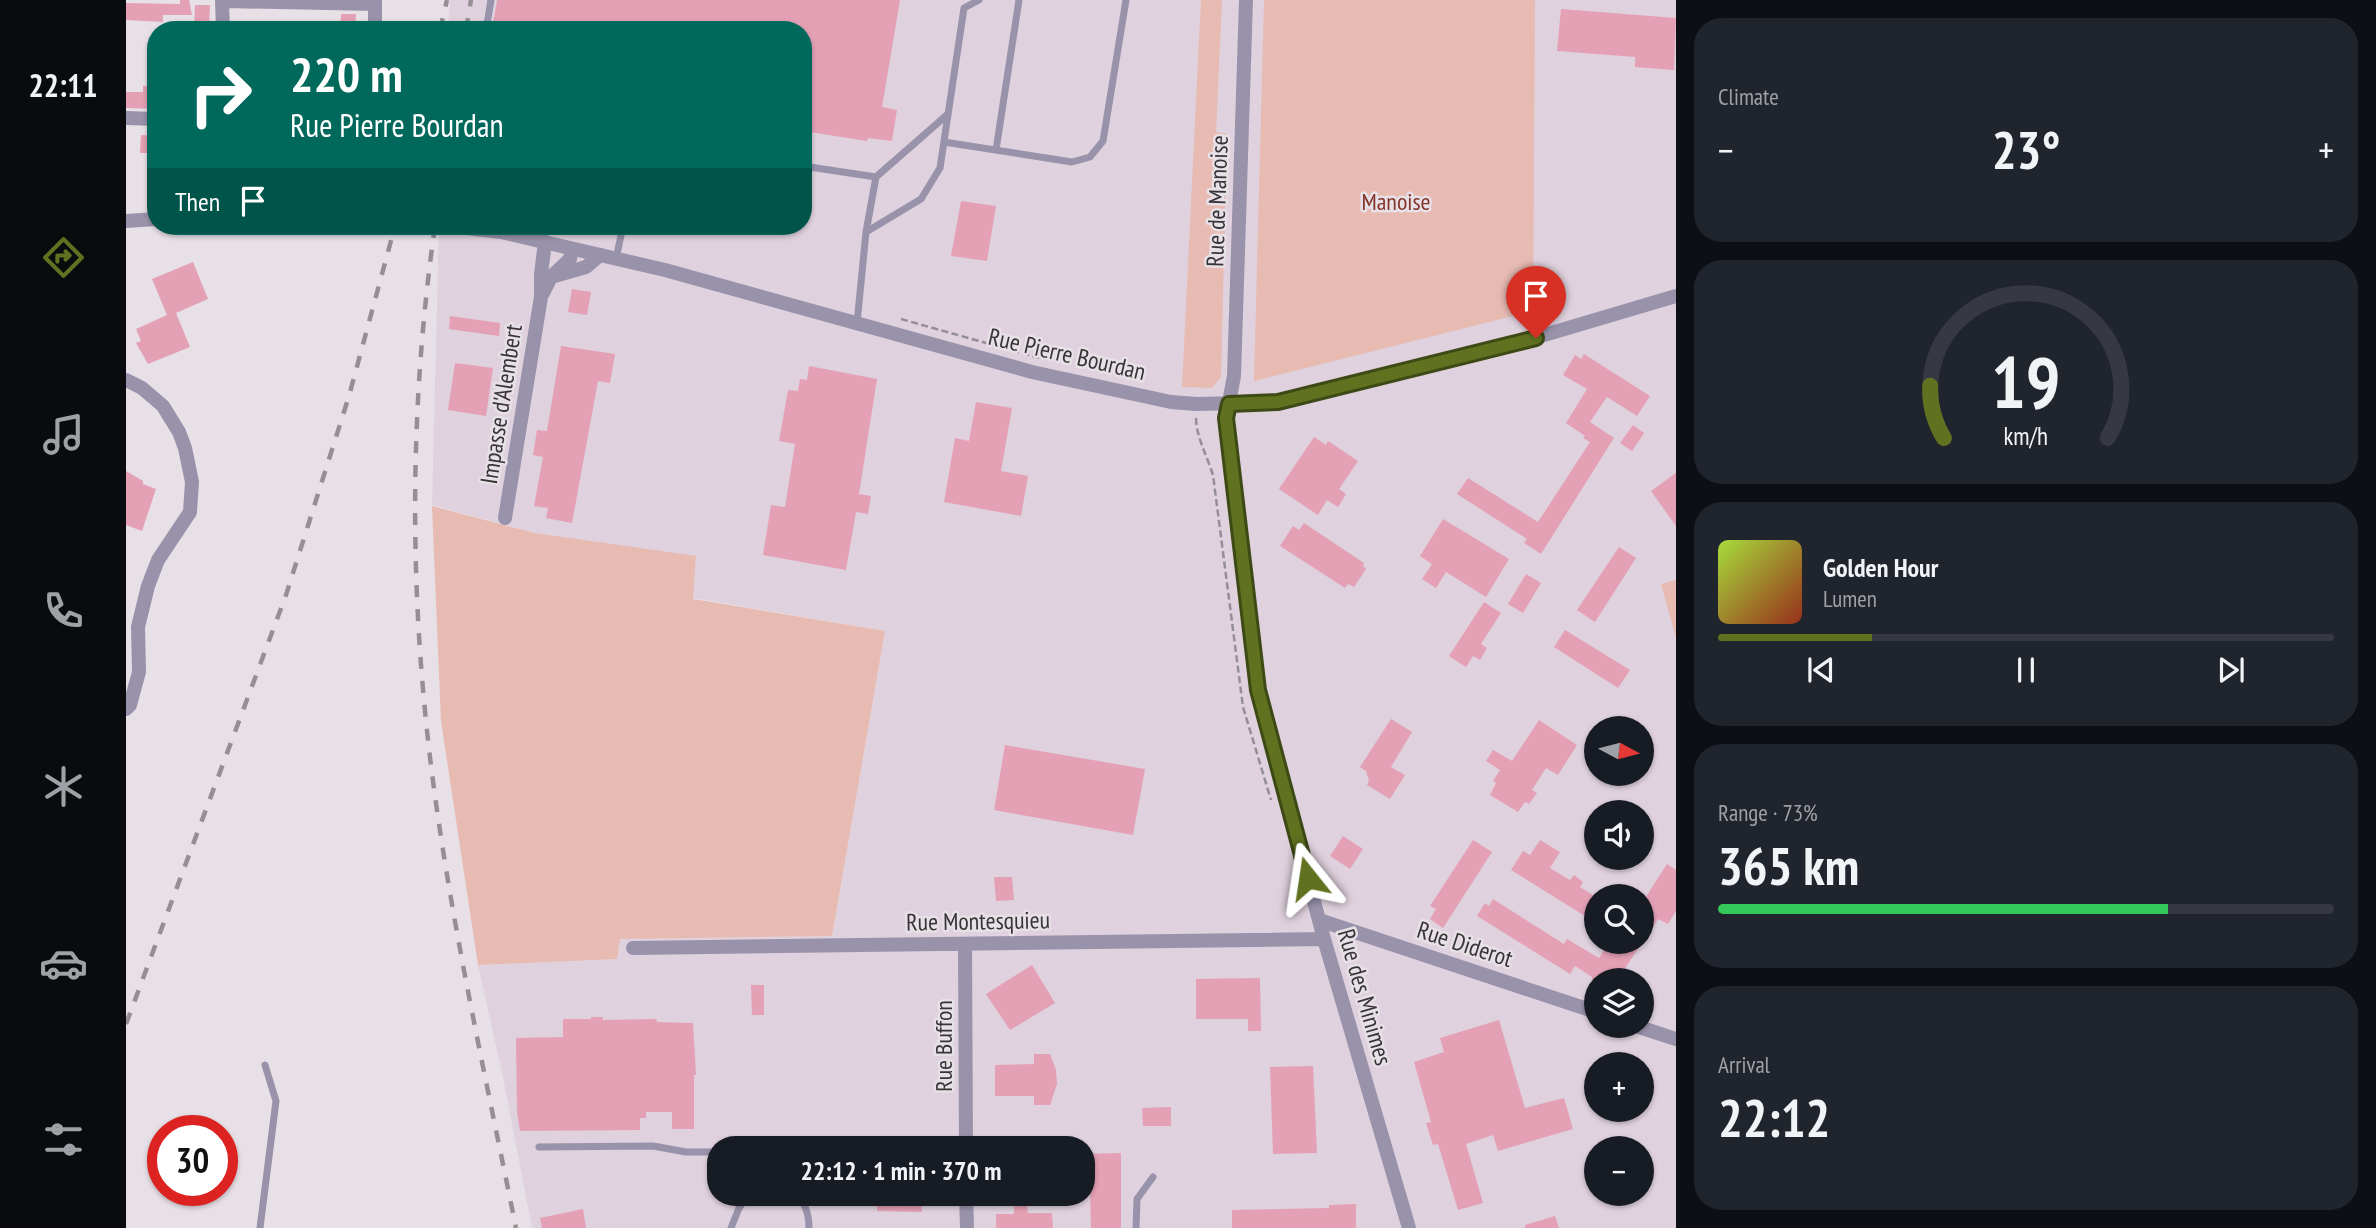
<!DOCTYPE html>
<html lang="en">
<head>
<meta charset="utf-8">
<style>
	:root { --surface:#171b24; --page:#20242c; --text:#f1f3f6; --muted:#9ea1a6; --line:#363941; --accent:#607220 }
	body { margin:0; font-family:"PT Sans Narrow",sans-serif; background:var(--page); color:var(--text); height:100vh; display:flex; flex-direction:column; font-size:26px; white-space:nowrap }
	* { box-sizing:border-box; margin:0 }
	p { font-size:23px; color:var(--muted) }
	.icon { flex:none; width:38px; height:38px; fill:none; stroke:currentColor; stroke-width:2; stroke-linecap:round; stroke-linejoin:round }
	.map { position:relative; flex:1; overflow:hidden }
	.side { display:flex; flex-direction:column; gap:18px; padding:18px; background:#0d0f14; width:700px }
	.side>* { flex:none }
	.hud { position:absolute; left:21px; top:21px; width:665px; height:214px; border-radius:28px; box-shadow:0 2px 5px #0004; background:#00695c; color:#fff; overflow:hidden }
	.needle { width:46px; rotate:97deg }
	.fabs { position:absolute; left:1458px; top:716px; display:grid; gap:14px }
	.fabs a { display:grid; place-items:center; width:70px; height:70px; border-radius:50%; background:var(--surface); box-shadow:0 2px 5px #0004; font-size:35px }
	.speed { position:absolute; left:21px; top:1115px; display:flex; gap:14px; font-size:35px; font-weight:700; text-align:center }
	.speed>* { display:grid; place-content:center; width:91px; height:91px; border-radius:50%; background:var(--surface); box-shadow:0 2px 5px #0004; line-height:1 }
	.speed .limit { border:10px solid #d22; background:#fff; color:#111 }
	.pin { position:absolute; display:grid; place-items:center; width:60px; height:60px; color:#fff; margin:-72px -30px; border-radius:50% 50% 50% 0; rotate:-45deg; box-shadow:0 0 7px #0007 }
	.pin .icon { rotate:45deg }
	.me { position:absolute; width:77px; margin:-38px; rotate:345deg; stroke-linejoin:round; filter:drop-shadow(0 0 5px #0008) }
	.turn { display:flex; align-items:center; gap:24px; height:147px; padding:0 28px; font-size:32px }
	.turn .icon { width:91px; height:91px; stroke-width:2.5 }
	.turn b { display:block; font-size:49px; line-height:60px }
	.then { display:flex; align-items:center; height:66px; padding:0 28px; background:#0003; gap:14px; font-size:26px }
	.big { font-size:52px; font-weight:700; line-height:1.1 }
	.side .card { flex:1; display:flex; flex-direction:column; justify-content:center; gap:10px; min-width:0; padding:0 24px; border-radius:28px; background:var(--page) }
	.side .dial { align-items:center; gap:0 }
	.dial svg { height:182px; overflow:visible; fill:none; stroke:var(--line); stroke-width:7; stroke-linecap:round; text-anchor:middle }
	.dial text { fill:var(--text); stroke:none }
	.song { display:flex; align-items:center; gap:21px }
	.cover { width:84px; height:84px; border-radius:10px; background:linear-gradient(135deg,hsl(80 70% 55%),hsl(10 70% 35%)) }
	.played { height:7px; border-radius:4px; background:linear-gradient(90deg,var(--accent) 25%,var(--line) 25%) }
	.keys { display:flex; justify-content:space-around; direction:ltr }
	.heat { display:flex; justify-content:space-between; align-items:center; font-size:38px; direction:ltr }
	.charge { height:10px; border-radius:5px; background:linear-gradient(90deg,#34c759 73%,var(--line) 0) }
	.trip { position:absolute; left:581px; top:1136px; width:388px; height:70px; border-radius:28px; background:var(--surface); box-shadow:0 2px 5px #0004; font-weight:700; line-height:70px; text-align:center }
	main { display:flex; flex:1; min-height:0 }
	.tab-bar { display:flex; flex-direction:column; width:126px; justify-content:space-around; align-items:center; background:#090b0e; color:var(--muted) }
	.tab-bar .icon { width:49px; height:49px }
	.tab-bar .active { color:var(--accent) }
	.tab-bar b { font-size:32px; color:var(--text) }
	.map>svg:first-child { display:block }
	.built { fill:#dfd1dd; fill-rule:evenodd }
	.green { fill:#e7bab2 }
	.building { fill:#e4a0b5 }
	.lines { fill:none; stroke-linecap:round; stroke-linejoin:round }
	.path { stroke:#948f94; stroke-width:2.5; stroke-dasharray:7 3.5; stroke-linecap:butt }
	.service { stroke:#9992ab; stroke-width:7 }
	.minor { stroke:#9992ab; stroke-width:14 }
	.tertiary { stroke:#9992ab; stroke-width:14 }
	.rail { stroke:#958f94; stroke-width:4.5; stroke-dasharray:12 12; stroke-linecap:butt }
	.route-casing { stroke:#3e4a15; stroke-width:18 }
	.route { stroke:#607220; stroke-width:12 }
	.labels { text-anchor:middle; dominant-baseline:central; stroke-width:5; stroke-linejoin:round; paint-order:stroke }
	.street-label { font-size:24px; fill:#373437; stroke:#e8e0e7 }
	.park-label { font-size:24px; fill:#85342a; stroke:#e8e0e7 }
</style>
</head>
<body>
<main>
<nav class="tab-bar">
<b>22:11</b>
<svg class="icon active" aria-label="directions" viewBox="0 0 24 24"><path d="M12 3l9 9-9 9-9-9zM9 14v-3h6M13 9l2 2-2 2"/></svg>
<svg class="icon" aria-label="music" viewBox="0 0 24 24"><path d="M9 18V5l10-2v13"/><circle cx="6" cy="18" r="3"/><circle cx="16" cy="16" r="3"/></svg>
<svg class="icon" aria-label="phone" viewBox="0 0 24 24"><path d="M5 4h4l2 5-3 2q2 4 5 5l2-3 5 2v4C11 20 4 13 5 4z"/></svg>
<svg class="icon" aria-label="climate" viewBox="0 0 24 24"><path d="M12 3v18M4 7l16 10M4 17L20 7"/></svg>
<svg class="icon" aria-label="car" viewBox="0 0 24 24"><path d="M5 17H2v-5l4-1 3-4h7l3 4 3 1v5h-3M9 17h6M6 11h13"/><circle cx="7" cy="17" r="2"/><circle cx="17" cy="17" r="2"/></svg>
<svg class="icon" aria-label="filters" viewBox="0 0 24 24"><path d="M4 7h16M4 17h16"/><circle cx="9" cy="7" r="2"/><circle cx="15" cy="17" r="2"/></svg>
</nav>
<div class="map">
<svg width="1550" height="1228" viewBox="0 0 1550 1228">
	<rect width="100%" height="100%" fill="#e8e0e7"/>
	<path class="built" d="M324 0H1550V1228H406L377 1077 352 965 490 959 493 939 706 936 759 631 567 598 570 557 409 533 306 505 313 226H677V30H322ZM1470 728H1516V774H1470ZM1470 812H1516V858H1470ZM1470 896H1516V942H1470ZM1470 980H1516V1026H1470ZM1470 1064H1516V1110H1470ZM593 1148H957V1194H593ZM1470 1148H1516V1194H1470Z"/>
	<path class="green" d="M1075 0H1096L1090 132 1101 134 1095 377 1086 388 1056 387Z
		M1138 0H1409L1407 311 1128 381Z
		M306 506 409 533 570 556 567 599 759 631 706 936 494 939 491 959 352 965 315 721Z
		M1550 580V638L1535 584Z"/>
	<path class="building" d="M54 0H63L66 15H37V22L0 20V3L54 4Z
		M371 0H774L756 107 771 110 766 141 742 138 741 141 677 131V30H366Z
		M69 5H84L83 30H68Z
		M1435 9 1550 18 1548 70 1509 67V57L1431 51Z
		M215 14H230L229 30H214Z
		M17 86 30 87V109L0 108V92H17Z
		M15 135 30 136V153H14Z
		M835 201 870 206 861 261 825 256Z
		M67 262 82 299 50 313 64 347 22 364 10 343 15 341 10 329 41 315 26 279Z
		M446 289 465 292 461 315 442 312Z
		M324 316 374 323 373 336 323 329Z
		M435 346 489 354 484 383 472 381 446 523 420 518 422 508 408 506 417 457 407 455 411 430 421 431Z
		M1458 354 1524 396 1511 416 1481 397 1464 422 1488 438 1415 554 1398 543 1401 539 1331 494 1342 478 1412 522 1464 442 1457 438 1459 436 1440 423 1461 389 1437 375 1449 355 1455 359Z
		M329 363 367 368 360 416 322 410Z
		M683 366 751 379 733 494 745 496 742 514 730 512 720 570 637 555 645 505 659 507 669 444 653 441 662 390 672 391 674 379 681 380Z
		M850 402 886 408 875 471 902 476 895 516 818 502 829 438 843 441Z
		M1507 425 1518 433 1506 451 1494 443Z
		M1188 437 1200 445 1202 441 1232 461 1213 489 1220 494 1212 507 1201 500 1192 515 1153 489Z
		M0 471 17 481V484L30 489 16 531 0 525Z
		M1550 473V526L1525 491Z
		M1317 519 1383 559 1360 597 1320 572 1310 588 1296 579 1306 564 1294 556Z
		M1178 523 1238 563 1237 566 1240 569 1228 587 1222 584 1219 588 1154 546 1167 526 1173 530Z
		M1493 547 1510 558 1469 622 1451 610Z
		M1400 574 1415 583 1397 613 1382 604Z
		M1358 602 1375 613 1355 644 1361 648 1354 660 1347 656 1340 667 1323 656Z
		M1439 630 1504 670 1492 688 1428 647Z
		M1265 719 1286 732 1265 767 1279 775 1264 799 1241 785 1243 781 1240 771 1234 767Z
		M1413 720 1451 745 1432 775 1420 768 1406 790 1411 793 1403 804 1399 802 1392 812 1364 795 1370 783 1367 781 1374 770 1360 761 1367 750 1386 761Z
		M879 745 1019 769 1007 835 868 810Z
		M1217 836 1237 849 1224 869 1204 856Z
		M1347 840 1366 852 1317 928 1304 919 1310 909 1304 906Z
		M1414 840 1434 852 1424 868 1444 880 1448 875 1457 882 1454 887 1470 897V923L1385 870 1397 851 1404 855Z
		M1541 864 1550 870V911L1542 924 1532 919 1491 980H1466V977L1449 966 1444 974 1351 916 1359 903 1363 906 1367 899 1438 944 1441 939 1473 958 1480 947 1484 950 1490 942H1516V903Z
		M868 877H886L888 900 870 901Z
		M906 965 929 1003 884 1030 860 994Z
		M1134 978 1135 1031H1122V1019H1070V979Z
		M625 985H638V1015H626Z
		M465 1017H477V1020L530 1019 531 1022 567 1023 570 1075H568V1129H546V1112H520V1118H514V1130L394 1131 391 1112 390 1038 437 1037V1019H465Z
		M1373 1020 1399 1108 1438 1098 1447 1129 1372 1151 1367 1135 1340 1144 1357 1203 1332 1210 1312 1144 1307 1145 1300 1123 1305 1122 1288 1062 1318 1052 1314 1038Z
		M908 1054H924L930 1070 931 1084 924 1105H908V1096H869V1065L908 1064Z
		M1187 1066 1191 1153 1147 1154 1144 1067Z
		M1045 1107V1126H1017L1016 1108Z
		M995 1153V1228H965L964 1191H957V1154Z
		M751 1194H795L796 1212 751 1211Z
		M1230 1204V1228H1106V1210L1203 1208V1205Z
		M888 1206H901L902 1213H926L927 1228H870V1214H888Z
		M457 1209 460 1228H416L414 1218Z
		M1429 1216 1433 1228H1399V1225Z"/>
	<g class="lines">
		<path class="path" d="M775 319 917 359
			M1070 418C1070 436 1081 456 1087 475L1117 707 1145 800"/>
		<path class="service" d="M360 30 365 0
			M818 142 946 162 964 157 977 141 1000 0
			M870 150 893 0
			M677 166 750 177 740 232 731 323
			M750 177 822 114
			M740 232 795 199 814 168 838 8 853 0
			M490 259 497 226
			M413 1147 527 1146 560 1152H593
			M820 1148H839
			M669 1194C679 1202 683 1215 683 1228
			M134 1228 150 1101 139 1065
			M605 1228 613 1208 623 1194
			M1010 1228 1011 1199 1027 1177"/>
		<path class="minor" d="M96 0 97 30
			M1120 0 1108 376 1100 418 1132 690 1198 939 1283 1228
			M98 1 249 4
			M249 30V0
			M0 118 30 119
			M425 277 460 267 474 255
			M417 293 425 277 444 259 446 249
			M0 380 16 388 37 406 53 432 59 448 66 482 64 512 32 560 22 586 12 627 13 672 4 705 0 709
			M379 518 415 297V274L419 242
			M1193 920 1470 1012
			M839 944 840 1148
			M507 948 1198 939
			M1510 1026 1550 1039
			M840 1194 841 1228"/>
		<path class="tertiary" d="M0 221 30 219
			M323 226 375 232 539 270 906 372 1045 402 1070 404 1152 402 1364 351 1550 296"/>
		<path class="rail" d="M314 30 321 0
			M340 30 345 0
			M309 226C282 414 283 608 309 796 329 941 361 1084 390 1228
			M0 1024 160 595 223 396 269 226"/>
	</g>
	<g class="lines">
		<g class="route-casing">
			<path id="route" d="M1182 878 1132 690 1100 418 1103 404 1152 402 1410 338"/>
		</g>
		<use href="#route" class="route"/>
	</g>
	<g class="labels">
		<g class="street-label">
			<text transform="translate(1091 201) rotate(-88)">Rue de Manoise</text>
			<text transform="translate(941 354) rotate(13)">Rue Pierre Bourdan</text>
			<text transform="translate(375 404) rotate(-81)">Impasse d'Alembert</text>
			<text transform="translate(852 921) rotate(-1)">Rue Montesquieu</text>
			<text transform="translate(1339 944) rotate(18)">Rue Diderot</text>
			<text transform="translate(1239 997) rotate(74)">Rue des Minimes</text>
			<text transform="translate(817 1046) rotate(-90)">Rue Buffon</text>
		</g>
		<g class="park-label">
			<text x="1270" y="201">Manoise</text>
		</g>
	</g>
</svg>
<div class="fabs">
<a><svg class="needle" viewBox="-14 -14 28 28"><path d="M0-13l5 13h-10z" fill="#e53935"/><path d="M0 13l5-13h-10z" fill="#9ea1a6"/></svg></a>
<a><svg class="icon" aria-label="sound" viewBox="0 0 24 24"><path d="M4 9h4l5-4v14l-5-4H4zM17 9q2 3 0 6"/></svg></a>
<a><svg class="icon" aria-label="search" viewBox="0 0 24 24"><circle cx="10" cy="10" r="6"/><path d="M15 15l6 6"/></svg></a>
<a><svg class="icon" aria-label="layers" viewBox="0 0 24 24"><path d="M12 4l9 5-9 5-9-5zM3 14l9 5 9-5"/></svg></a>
<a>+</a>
<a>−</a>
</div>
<div class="speed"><div class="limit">30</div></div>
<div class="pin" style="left:1410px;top:338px;background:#d93025"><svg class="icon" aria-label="arrive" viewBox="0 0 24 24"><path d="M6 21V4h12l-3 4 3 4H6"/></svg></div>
<svg class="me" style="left:1182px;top:878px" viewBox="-20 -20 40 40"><path d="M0-17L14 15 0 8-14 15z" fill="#607220" stroke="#fff" stroke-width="4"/></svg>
<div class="trip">22:12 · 1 min · 370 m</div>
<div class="hud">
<div class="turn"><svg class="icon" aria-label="right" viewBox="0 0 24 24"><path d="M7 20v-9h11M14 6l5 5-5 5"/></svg><div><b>220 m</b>Rue Pierre Bourdan</div></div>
<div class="then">Then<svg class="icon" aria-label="arrive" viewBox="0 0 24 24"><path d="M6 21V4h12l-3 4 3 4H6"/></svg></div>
</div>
</div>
<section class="side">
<div class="card"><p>Climate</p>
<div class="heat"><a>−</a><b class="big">23°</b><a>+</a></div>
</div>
<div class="card dial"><svg viewBox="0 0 100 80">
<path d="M14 69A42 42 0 1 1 86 69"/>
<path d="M14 69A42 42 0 0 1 8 46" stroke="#607220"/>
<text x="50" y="56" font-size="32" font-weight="700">19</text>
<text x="50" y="72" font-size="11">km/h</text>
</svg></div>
<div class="card">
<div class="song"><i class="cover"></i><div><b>Golden Hour</b><p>Lumen</p></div></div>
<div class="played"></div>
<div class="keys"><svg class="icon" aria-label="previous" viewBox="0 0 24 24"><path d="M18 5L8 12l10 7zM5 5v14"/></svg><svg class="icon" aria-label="pause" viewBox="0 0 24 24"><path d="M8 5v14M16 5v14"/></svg><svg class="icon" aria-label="next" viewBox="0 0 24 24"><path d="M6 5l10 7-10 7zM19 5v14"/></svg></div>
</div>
<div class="card"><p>Range · 73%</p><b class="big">365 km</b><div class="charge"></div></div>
<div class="card"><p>Arrival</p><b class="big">22:12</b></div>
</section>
</main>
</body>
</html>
